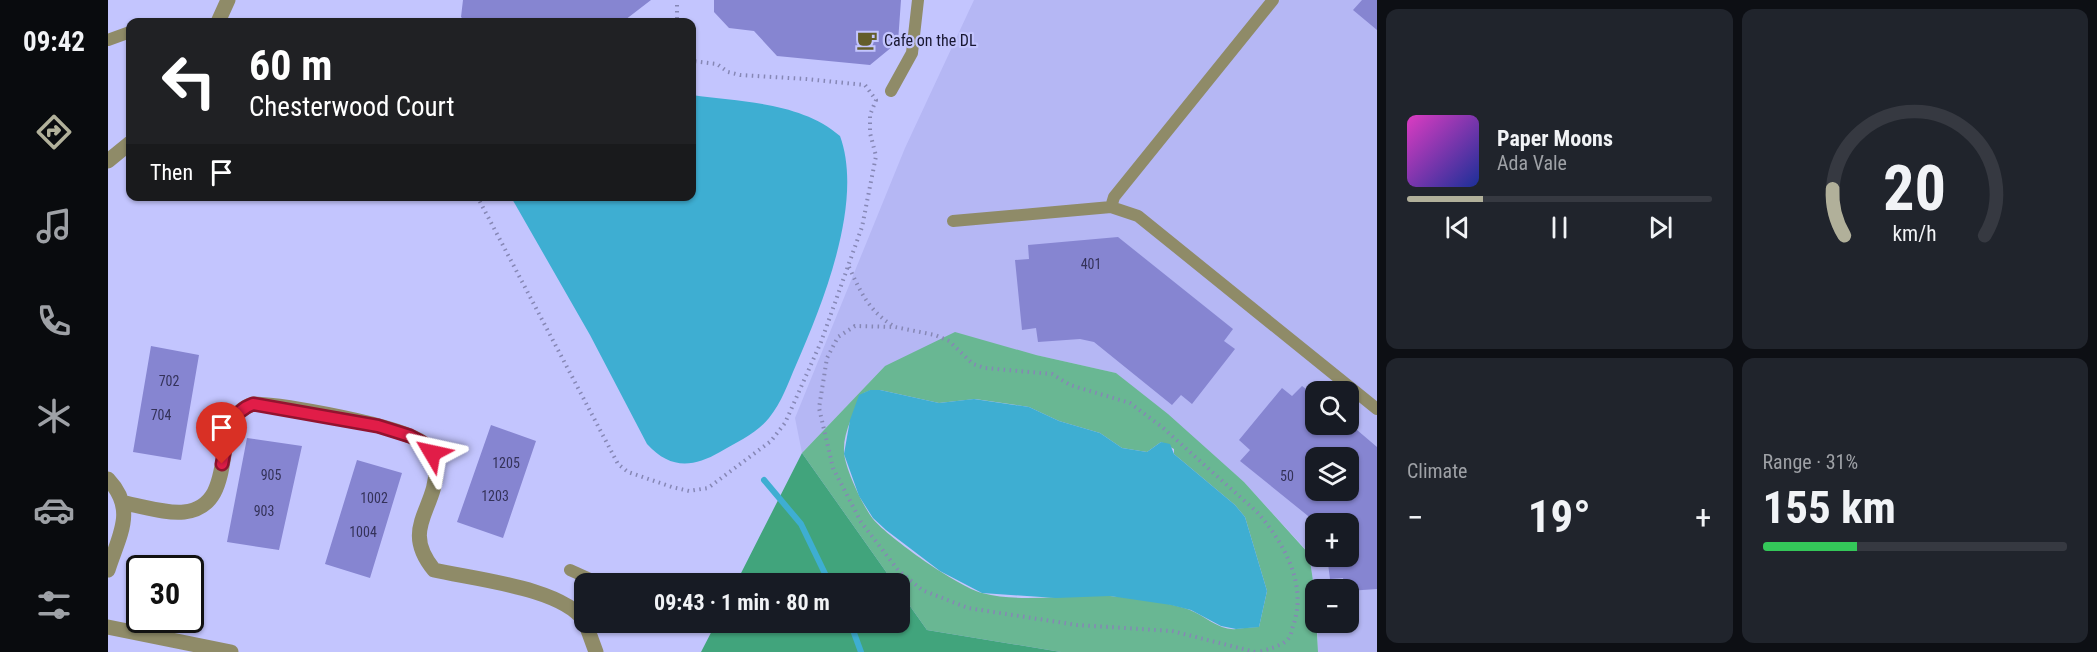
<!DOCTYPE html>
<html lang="en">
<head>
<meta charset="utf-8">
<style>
	:root { --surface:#171b24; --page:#20242c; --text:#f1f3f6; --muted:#9ea1a6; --line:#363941; --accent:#b1b09a }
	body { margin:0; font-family:"Roboto Condensed",sans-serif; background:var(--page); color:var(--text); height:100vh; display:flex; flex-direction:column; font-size:22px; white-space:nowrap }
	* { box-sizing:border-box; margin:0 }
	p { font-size:20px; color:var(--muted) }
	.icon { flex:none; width:33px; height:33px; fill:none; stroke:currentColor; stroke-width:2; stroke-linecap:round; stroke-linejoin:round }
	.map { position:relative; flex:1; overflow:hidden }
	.drawer { display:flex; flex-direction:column; gap:9px; padding:9px; background:#0d0f14; width:720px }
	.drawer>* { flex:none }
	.guide { position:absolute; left:18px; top:18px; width:570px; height:183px; border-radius:12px; box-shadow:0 2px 4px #0004; background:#202124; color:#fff; overflow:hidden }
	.controls { position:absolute; left:1197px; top:381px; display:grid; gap:12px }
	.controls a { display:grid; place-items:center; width:54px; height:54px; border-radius:12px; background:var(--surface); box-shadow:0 2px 4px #0004; font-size:30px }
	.speed { position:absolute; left:18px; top:555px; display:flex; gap:12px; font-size:30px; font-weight:700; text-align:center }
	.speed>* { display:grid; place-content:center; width:78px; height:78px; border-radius:50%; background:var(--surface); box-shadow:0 2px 4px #0004; line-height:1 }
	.speed .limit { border:3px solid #111; border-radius:9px; background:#fff; color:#111 }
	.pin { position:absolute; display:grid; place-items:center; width:51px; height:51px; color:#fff; margin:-62px -26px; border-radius:50% 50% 50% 0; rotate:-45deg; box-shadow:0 0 6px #0007 }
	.pin .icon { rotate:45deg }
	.me { position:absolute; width:66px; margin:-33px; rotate:306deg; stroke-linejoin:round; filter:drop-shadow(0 0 4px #0008) }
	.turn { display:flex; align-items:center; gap:21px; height:126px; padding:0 24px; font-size:27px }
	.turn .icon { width:78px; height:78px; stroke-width:2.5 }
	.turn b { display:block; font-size:42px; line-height:51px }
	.then { display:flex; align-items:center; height:57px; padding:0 24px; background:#0003; gap:12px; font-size:22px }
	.big { font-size:45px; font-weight:700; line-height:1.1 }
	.drawer .widget { flex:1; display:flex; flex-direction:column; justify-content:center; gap:9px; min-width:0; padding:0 21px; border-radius:12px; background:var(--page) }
	.drawer .dial { align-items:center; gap:0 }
	.dial svg { height:156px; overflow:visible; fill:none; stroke:var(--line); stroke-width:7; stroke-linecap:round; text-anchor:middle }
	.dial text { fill:var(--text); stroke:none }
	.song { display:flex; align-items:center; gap:18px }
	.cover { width:72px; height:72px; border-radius:9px; background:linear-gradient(135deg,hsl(310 70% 55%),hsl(230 70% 35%)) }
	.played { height:6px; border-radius:3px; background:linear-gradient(90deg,var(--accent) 25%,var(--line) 25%) }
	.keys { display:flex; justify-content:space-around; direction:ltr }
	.heat { display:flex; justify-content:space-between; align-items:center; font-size:33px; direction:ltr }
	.charge { height:9px; border-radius:4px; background:linear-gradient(90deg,#34c759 31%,var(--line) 0) }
	.drawer .tiles { flex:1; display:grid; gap:9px; grid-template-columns:repeat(2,1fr) }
	.trip { position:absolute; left:466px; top:573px; width:336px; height:60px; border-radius:12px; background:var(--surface); box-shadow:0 2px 4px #0004; font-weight:700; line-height:60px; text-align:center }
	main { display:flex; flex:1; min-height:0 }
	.tabs { display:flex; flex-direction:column; width:108px; justify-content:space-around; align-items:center; background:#090b0e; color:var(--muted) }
	.tabs .icon { width:42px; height:42px }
	.tabs .active { color:var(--accent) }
	.tabs b { font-size:27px; color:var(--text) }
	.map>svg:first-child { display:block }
	.built { fill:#b5b7f4; fill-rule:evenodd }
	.green { fill:#69b793; fill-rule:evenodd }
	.forest { fill:#41a47c }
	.water { fill:#3eaed2 }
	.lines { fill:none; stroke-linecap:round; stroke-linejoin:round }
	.stream { stroke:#3eaed2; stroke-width:6 }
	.building { fill:#8685d1; fill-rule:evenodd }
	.path { stroke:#8687b5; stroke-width:4; stroke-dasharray:1.5 4.5; stroke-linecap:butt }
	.service { stroke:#8f8b68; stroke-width:12 }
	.minor { stroke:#8f8b68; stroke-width:15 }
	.tertiary { stroke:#8f8b68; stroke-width:15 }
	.route-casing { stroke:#92132f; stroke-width:15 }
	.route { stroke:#e11d48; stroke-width:10 }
	.labels { text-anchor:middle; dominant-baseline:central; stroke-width:4.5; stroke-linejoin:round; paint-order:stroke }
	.number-label { font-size:14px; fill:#343259 }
	.poi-label { font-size:16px; fill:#181731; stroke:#c3c5fe; text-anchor:start }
</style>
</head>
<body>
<main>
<nav class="tabs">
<b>09:42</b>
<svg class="icon active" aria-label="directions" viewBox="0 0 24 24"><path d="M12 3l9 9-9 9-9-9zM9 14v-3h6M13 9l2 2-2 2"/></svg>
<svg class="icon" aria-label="music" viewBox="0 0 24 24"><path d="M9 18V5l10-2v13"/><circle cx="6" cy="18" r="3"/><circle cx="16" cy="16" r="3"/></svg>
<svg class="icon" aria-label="phone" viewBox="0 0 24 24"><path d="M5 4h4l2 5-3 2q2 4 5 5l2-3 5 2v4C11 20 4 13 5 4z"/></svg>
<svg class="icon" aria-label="climate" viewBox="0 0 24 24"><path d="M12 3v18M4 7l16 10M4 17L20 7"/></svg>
<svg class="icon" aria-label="car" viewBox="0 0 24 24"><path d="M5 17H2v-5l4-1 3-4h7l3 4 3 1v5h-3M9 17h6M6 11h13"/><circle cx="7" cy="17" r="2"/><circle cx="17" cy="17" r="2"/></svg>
<svg class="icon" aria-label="filters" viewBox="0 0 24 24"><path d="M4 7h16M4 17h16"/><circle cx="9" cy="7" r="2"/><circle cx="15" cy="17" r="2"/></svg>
</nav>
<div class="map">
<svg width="1269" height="652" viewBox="0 0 1269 652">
	<rect width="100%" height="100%" fill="#c3c5fe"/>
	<path class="built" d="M866 0H1269V652H1210V623L1240 622V590H1208L1207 594 1201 553 1136 482 1008 373 928 355 777 366 694 453 687 418 797 148ZM1208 392H1240V424H1208ZM1208 458H1240V490H1208ZM1208 524H1240V556H1208Z"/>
	<path class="green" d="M847 332 928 355 1008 373 1060 414 1136 482 1201 554 1207 594 1210 652H953L819 630 792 592V584L786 583 694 453 777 366ZM763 390H772L831 403 867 399 921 407 951 421 992 433 1014 448 1039 452 1053 442 1066 449V454L1127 505 1137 517 1159 591 1151 627C1143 627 1136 628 1128 629 1112 631 1097 616 1082 610 1061 602 1025 598 1002 596 960 593 916 604 874 593 849 586 782 539 765 519 755 506 737 469 736 452 735 431 747 411 756 393Z"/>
	<path class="forest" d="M694 453 786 583H628Z
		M792 592 819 630 953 652H593L608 623 792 622Z"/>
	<path class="water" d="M584 95C633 102 693 102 732 136 756 202 715 303 688 365 680 383 674 402 661 418 649 433 629 442 612 452 584 468 562 469 539 444L482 335 403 197 584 196Z
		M762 390H772L831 403 866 399 921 407 951 421 992 433 1014 448 1039 452 1053 442 1062 444 1066 454 1127 505 1137 517 1159 591 1151 627 1128 629 1113 626 1083 610 1063 605 1002 596 948 598 874 593 832 571 778 530 765 518 751 496 736 454 742 420 751 395Z"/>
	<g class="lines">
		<path class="stream" d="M656 480 693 524 722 584
			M742 622 753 652"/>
	</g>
	<path class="building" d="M355 0H543L517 20H494L491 22H358L353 17Z
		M606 0H793L790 42 762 65 669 56 646 31 621 28 606 12Z
		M1254 0H1269V30L1245 10Z
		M1010 237 1125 329 1116 341 1127 349 1084 404 1073 395 1064 405 986 342 972 339 930 342 928 328 914 330 907 260 921 259 920 245Z
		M43 346 91 355 73 460 25 452Z
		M1194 386 1208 396V424H1242L1269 447V589L1240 591 1237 590 1235 578 1222 579 1219 556H1240V524H1210L1132 461 1142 450 1131 440 1174 388 1184 396ZM1208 458H1240V490H1208Z
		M383 425 428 441 395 538 349 522Z
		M139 438 194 446 171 550 119 542Z
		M249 460 294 473 262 578 217 564Z"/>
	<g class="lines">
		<path class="path" d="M569 5V22
			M369 196 510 464 520 472 564 487 581 491 600 488 663 441 677 423 713 342 754 227 768 156 762 133V115L768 100 757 85 698 79 632 75 620 72 609 64 584 61
			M741 267C752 291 761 311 784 325
			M1147 652 1064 631 969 625 860 608 814 590 790 570 753 522 725 468 711 408 719 358 730 337 747 326 787 327 827 335 841 341 865 364 877 368 944 374 962 385 1022 403 1054 427 1149 512C1176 543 1200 585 1185 626 1184 629 1183 636 1180 639 1174 646 1160 649 1151 652"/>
		<path class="service" d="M0 40 22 32
			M783 91 804 53 810 0
			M1003 207 1006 197 1165 0
			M845 221 1003 207 1030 216 1269 409
			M462 570 493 584"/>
		<path class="minor" d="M0 479C29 510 11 535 0 570
			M16 503C34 506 58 514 76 512 135 505 98 419 145 404 177 405 291 425 315 443 322 449 327 458 328 466 330 509 291 527 326 570 365 579 456 588 477 622
			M477 622 488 652"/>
		<path class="tertiary" d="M110 22 120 0
			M0 161 22 143
			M0 627 123 652"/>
	</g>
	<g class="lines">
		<g class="route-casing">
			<path id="route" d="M114 464C119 441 119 413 145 404L270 426 302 436 315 443 324 453"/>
		</g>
		<use href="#route" class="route"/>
	</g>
	<defs>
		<g id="cafe-bare" transform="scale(1.62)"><path d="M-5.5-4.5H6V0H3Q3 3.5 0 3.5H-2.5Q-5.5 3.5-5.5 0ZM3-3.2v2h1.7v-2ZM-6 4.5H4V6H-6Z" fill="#635d2a" stroke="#c3c5fe" stroke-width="2.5" paint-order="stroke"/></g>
	</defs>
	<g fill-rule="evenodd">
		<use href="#cafe-bare" x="759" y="40"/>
	</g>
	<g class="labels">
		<g class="number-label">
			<text x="983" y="264">401</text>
			<text x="61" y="381">702</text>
			<text x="53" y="415">704</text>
			<text x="398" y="463">1205</text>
			<text x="163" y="475">905</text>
			<text x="1179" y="476">50</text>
			<text x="387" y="496">1203</text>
			<text x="266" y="498">1002</text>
			<text x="156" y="511">903</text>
			<text x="255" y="532">1004</text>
		</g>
		<g class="poi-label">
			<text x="776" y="40">Cafe on the DL</text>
		</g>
	</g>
</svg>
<div class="controls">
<a><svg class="icon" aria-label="search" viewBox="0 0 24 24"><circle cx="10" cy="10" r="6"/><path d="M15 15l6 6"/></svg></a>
<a><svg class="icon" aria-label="layers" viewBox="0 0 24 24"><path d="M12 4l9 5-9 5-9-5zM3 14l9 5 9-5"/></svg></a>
<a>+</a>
<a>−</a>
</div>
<div class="speed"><div class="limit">30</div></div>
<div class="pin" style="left:114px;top:464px;background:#d93025"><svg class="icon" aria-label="arrive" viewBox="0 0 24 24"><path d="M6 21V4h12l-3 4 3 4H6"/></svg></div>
<svg class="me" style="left:324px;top:453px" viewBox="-20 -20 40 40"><path d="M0-17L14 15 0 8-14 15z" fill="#e11d48" stroke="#fff" stroke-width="4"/></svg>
<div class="trip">09:43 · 1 min · 80 m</div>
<div class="guide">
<div class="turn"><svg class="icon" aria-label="left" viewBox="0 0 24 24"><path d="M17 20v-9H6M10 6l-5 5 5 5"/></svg><div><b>60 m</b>Chesterwood Court</div></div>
<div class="then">Then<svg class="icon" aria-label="arrive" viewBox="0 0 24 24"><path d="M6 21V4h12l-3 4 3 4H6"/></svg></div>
</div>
</div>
<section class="drawer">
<div class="tiles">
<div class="widget">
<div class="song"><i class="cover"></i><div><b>Paper Moons</b><p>Ada Vale</p></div></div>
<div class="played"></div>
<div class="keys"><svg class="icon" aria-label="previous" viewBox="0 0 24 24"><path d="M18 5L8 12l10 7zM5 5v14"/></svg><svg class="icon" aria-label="pause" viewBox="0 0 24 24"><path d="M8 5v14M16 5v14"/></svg><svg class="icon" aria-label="next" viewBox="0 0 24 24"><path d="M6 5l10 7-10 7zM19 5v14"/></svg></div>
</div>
<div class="widget dial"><svg viewBox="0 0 100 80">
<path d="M14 69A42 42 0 1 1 86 69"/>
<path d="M14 69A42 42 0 0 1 8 45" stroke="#b1b09a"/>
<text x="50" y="56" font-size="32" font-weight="700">20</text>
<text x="50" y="72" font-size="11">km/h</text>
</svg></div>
<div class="widget"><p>Climate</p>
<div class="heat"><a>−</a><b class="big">19°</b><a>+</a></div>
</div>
<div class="widget"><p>Range · 31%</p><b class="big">155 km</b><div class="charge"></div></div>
</div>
</section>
</main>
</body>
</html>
